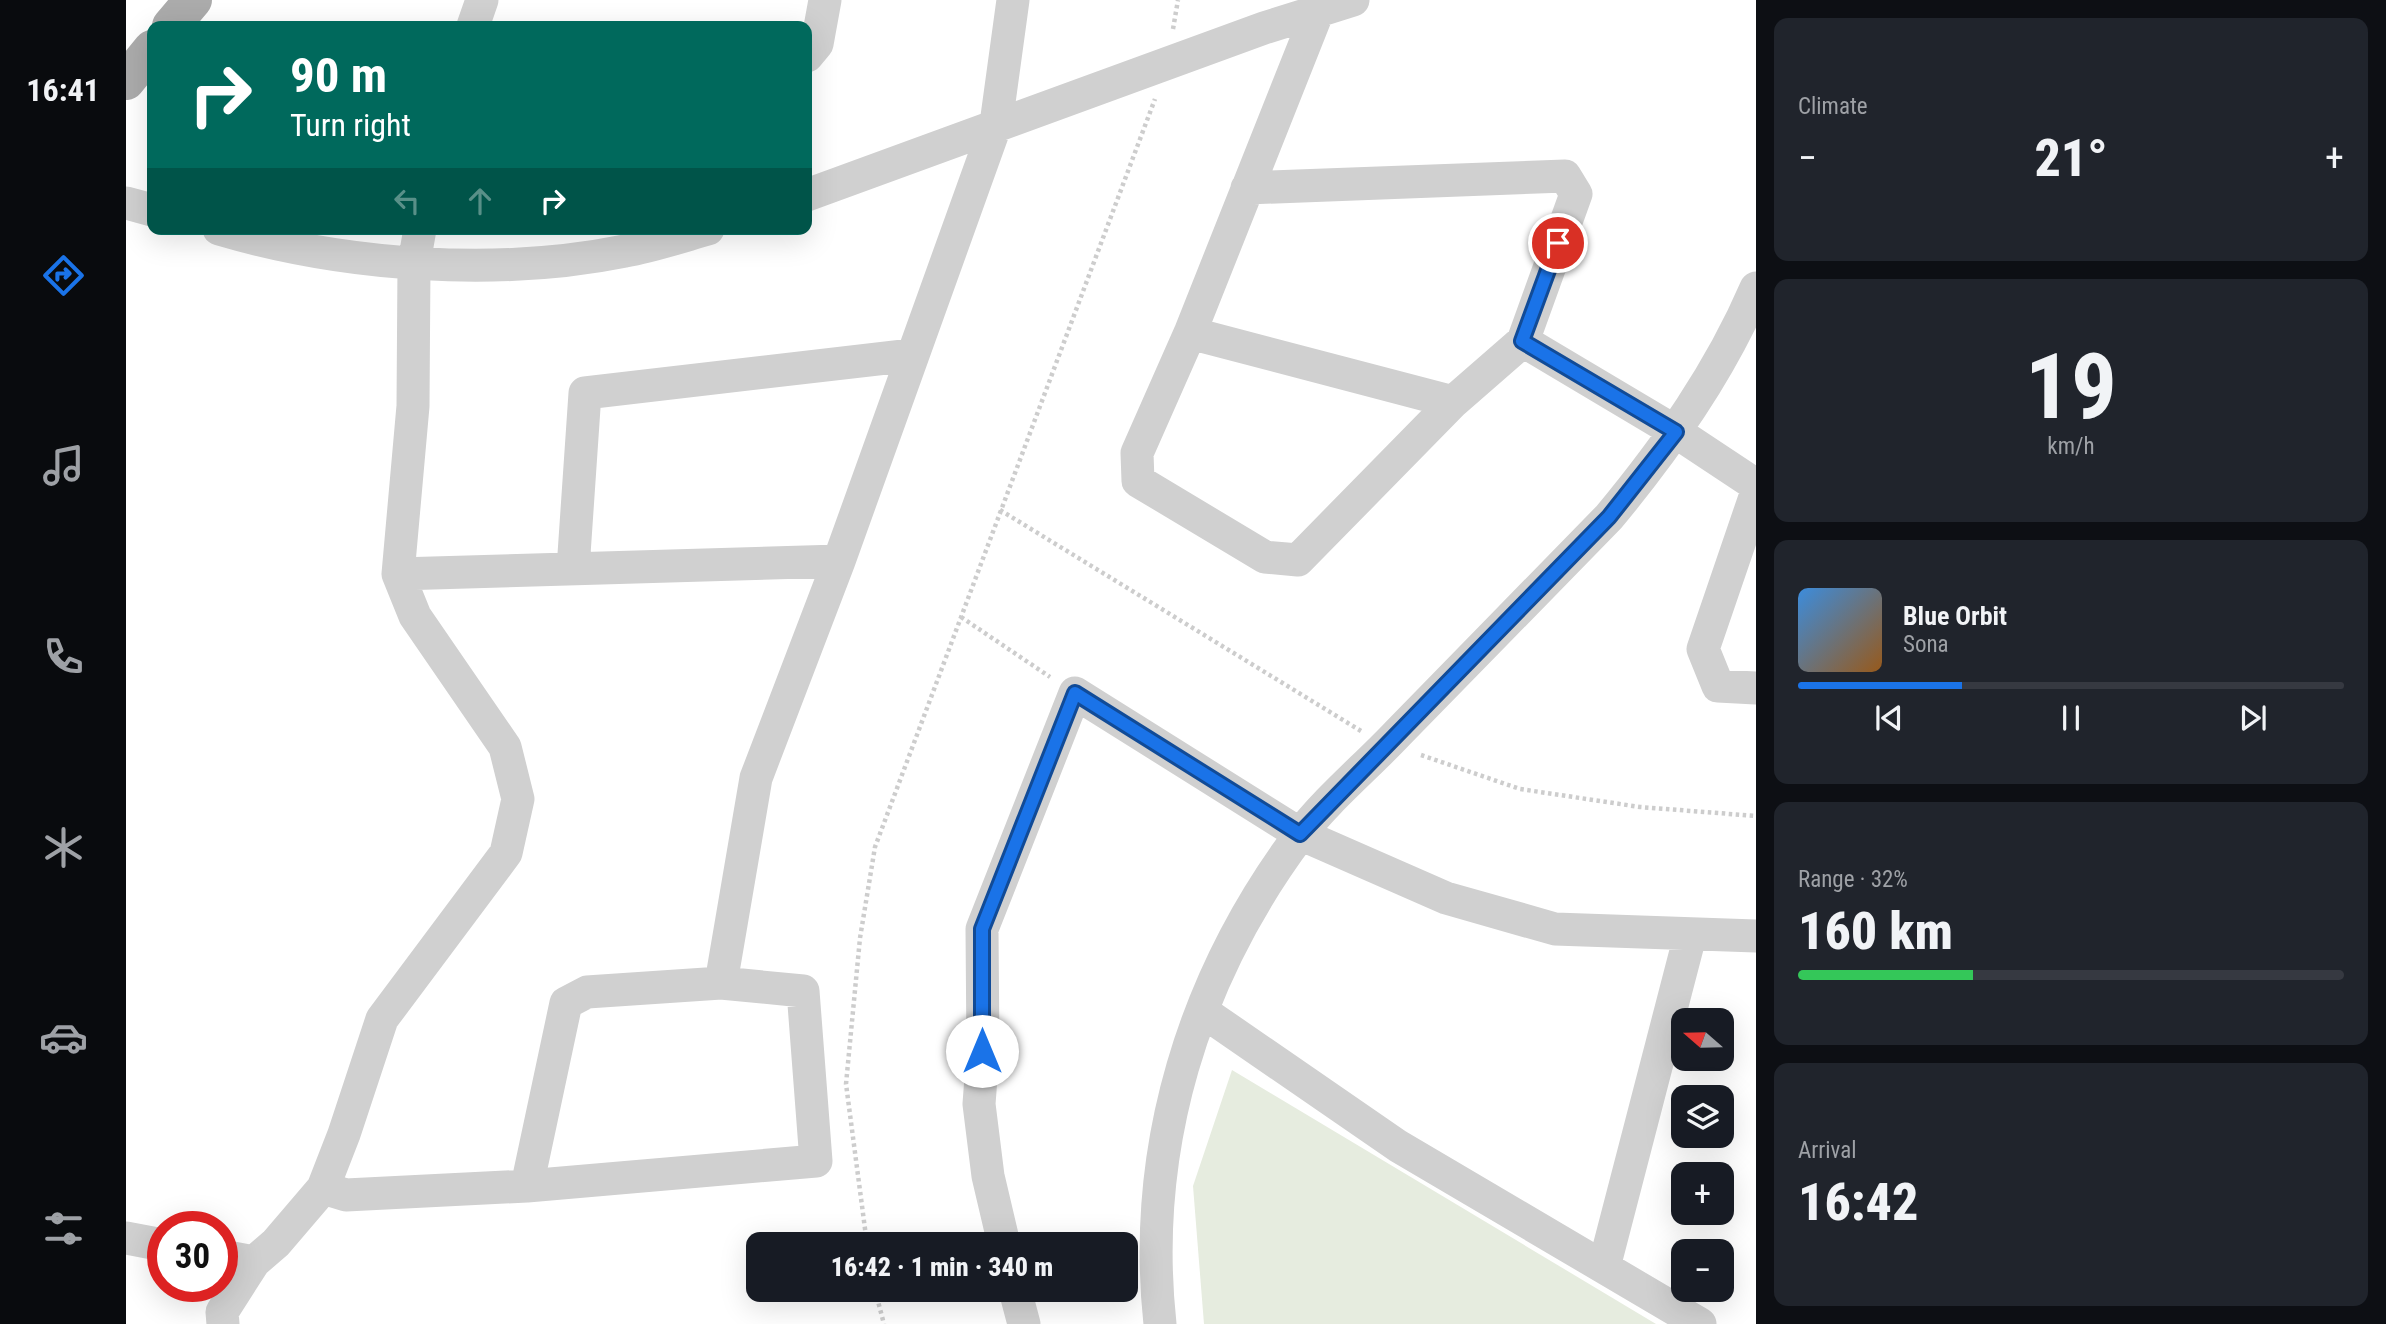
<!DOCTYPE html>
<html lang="en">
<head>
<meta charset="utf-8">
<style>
	:root { --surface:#171b24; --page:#20242c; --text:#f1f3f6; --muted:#9ea1a6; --line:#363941; --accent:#1a73e8 }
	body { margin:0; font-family:"Roboto Condensed",sans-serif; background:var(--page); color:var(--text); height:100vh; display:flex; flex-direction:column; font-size:26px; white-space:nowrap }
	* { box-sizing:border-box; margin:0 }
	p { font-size:23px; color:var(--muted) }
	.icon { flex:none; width:38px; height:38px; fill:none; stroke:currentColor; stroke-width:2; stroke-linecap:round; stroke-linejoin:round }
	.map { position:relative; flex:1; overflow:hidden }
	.panel { display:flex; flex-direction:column; gap:18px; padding:18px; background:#0d0f14; width:630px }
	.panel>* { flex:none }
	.banner { position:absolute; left:21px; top:21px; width:665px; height:214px; border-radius:14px; box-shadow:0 7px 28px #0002; background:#00695c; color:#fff; overflow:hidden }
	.needle { width:46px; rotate:290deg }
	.tools { position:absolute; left:1545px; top:1008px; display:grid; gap:14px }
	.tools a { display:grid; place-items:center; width:63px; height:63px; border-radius:14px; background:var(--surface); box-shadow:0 7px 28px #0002; font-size:35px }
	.speed { position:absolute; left:21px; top:1211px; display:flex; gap:14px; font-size:35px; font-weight:700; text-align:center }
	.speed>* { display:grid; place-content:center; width:91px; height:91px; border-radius:50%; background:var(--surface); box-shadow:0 7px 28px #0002; line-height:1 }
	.speed .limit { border:10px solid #d22; background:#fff; color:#111 }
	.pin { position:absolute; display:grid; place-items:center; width:60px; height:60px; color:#fff; margin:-30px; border:4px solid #fff; border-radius:50%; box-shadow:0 2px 7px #0007 }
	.me { position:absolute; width:77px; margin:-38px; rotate:0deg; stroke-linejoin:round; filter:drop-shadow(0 0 5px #0008) }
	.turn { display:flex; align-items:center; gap:24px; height:147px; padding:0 28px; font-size:32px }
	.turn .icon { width:91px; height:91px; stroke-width:2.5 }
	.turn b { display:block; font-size:49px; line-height:60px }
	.lanes { display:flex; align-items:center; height:66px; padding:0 28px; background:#0003; justify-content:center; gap:35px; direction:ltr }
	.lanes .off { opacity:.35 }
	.big { font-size:52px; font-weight:800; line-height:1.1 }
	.panel .tile { flex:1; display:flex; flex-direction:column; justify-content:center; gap:10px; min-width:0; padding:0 24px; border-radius:14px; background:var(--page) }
	.panel .dial { align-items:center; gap:0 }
	.dial b { font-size:91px; line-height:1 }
	.song { display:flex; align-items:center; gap:21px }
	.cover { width:84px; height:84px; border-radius:10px; background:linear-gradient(135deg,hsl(210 70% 55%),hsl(30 70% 35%)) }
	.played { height:7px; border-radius:4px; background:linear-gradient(90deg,var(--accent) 30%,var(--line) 30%) }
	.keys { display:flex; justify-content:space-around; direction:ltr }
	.heat { display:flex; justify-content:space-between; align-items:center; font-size:38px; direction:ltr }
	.charge { height:10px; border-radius:5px; background:linear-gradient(90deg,#34c759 32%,var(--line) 0) }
	.trip { position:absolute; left:620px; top:1232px; width:392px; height:70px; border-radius:14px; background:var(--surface); box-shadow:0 7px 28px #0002; font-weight:800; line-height:70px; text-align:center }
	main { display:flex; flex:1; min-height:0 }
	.menu { display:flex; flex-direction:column; width:126px; justify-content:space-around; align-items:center; background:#090b0e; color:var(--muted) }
	.menu .icon { width:49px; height:49px }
	.menu .current { color:var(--accent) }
	.menu b { font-size:32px; color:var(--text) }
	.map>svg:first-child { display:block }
	.green { fill:#e6ecdf }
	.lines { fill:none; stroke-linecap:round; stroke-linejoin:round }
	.path { stroke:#cdcdcd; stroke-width:4.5; stroke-dasharray:3.5 3.5; stroke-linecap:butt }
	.minor { stroke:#d0d0d0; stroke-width:33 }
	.major { stroke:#ababab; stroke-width:38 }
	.route-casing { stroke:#114b97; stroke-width:18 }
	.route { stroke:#1a73e8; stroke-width:12 }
</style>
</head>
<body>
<main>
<nav class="menu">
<b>16:41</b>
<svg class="icon current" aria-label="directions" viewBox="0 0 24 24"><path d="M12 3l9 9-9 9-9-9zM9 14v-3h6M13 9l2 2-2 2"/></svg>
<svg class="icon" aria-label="music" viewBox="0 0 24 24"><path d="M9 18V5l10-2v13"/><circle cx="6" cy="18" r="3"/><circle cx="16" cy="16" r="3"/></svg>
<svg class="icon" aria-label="phone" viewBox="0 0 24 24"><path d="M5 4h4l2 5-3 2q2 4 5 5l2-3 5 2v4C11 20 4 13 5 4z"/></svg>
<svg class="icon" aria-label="climate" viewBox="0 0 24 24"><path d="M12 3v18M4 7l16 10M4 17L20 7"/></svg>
<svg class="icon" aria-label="car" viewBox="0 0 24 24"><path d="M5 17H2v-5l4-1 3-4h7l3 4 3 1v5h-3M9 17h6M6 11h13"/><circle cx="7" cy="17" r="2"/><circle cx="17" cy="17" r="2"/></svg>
<svg class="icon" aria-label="filters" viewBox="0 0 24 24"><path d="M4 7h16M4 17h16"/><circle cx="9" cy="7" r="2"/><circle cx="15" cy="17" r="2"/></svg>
</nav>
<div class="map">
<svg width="1630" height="1324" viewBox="0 0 1630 1324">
	<rect width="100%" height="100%" fill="#fff"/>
	<path class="green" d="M1106 1070 1530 1324H1078L1067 1186Z"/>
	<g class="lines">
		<path class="path" d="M1047 29 1052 0
			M874 510 1235 731
			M835 617 924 677
			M1295 755 1394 789 1514 807 1630 816
			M741 1244 720 1084 734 938 749 847 1029 99
			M749 1290 758 1324"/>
		<path class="minor" d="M1194 0 1192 11 1064 333 1327 402 1397 341 1550 432 1630 485
			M347 26 356 0
			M681 56 691 44 699 0
			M1121 188 1439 176 1450 194 1397 341
			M681 195 1138 28 1227 0
			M0 203 26 210
			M93 229C218 266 371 277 499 251 527 246 554 237 582 229
			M1064 333 1011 453 1012 481 1139 557 1172 560 1327 402
			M1630 494 1577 649 1592 686 1630 688
			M447 569 459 393 786 355
			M272 574 713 561
			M1076 1011 1272 1146 1574 1324
			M401 1186 690 1161 677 991 595 983
			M197 1188 220 1195 401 1186 440 1003 461 992 595 983 630 778 713 561 870 124 887 0
			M0 1238 37 1245
			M878 1244 862 1176 853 1104 857 1051 856 929 949 693 1174 834 1320 898 1429 929 1630 936
			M96 1256 128 1262
			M1478 1267 1564 936
			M889 1290 898 1324
			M97 1324 96 1312 128 1262 150 1243 197 1188 218 1134 256 1019 380 853 392 799 379 747 289 616 272 574 287 406 288 263 294 229
			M1034 1324C1015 1148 1067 978 1173 836 1201 799 1240 767 1272 733 1342 661 1413 589 1483 517 1541 447 1594 372 1630 288"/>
		<path class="major" d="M45 26 67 0
			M0 81 26 49"/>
	</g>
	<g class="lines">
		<g class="route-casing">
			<path id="route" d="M856 1051V929L949 693 1174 834 1483 517 1550 432 1396 341 1432 243"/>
		</g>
		<use href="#route" class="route"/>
	</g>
</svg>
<div class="tools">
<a><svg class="needle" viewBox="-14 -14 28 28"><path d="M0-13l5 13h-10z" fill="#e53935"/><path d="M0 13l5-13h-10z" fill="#9ea1a6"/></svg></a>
<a><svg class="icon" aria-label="layers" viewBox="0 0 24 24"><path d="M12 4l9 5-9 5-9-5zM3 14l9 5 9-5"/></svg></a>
<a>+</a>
<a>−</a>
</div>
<div class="speed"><div class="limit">30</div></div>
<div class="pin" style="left:1432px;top:243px;background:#d93025"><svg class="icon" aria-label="arrive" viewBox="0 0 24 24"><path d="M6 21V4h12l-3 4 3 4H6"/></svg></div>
<svg class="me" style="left:856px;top:1051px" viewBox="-20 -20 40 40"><circle r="19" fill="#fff"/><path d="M0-13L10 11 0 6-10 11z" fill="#1a73e8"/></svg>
<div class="trip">16:42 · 1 min · 340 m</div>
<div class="banner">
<div class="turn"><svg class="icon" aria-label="right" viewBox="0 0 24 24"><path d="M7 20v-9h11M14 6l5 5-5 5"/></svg><div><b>90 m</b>Turn right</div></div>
<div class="lanes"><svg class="icon off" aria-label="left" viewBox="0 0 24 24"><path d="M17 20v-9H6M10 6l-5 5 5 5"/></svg><svg class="icon off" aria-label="ahead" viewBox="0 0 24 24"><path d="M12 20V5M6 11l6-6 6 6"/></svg><svg class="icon" aria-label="right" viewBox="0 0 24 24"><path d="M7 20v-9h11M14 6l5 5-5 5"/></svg></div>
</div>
</div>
<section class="panel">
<div class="tile"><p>Climate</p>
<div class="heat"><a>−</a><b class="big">21°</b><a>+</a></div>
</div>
<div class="tile dial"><b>19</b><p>km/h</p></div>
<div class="tile">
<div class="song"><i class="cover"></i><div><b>Blue Orbit</b><p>Sona</p></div></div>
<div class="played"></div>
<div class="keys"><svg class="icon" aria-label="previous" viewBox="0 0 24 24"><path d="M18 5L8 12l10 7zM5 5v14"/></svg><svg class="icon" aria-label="pause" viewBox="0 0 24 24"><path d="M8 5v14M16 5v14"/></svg><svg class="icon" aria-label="next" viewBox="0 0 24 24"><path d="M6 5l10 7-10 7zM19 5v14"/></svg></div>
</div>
<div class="tile"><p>Range · 32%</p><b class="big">160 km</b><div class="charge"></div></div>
<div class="tile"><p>Arrival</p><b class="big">16:42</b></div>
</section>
</main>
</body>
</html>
